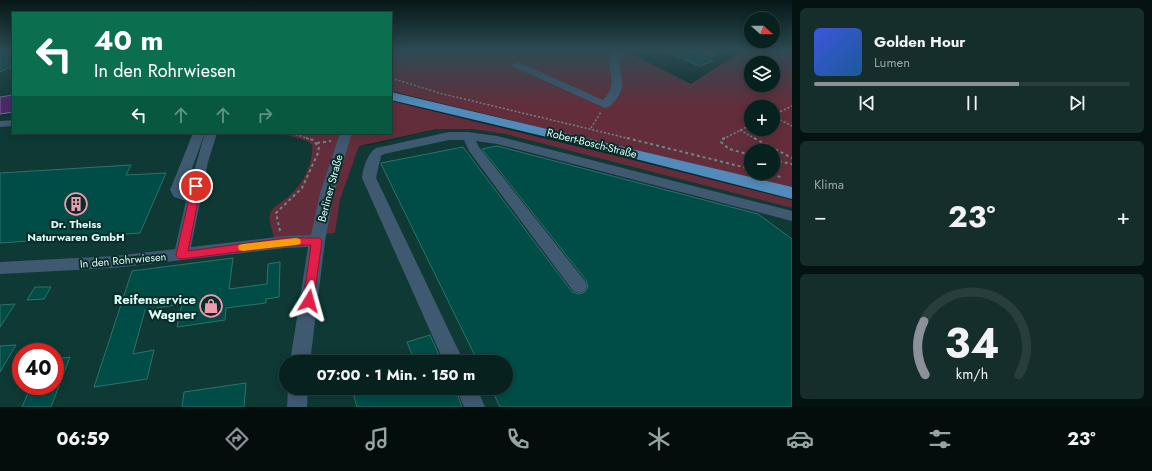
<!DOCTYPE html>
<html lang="de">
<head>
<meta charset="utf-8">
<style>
	:root { --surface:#07211f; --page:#152e2c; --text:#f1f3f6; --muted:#98a3a4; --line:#283e3d; --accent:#8c9099 }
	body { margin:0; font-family:Jost,sans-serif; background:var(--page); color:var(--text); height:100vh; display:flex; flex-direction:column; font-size:15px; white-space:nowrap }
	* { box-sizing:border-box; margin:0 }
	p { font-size:13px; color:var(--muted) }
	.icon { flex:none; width:22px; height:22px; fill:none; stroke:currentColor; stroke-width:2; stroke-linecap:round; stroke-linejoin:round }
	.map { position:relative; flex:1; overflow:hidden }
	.panel { display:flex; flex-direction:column; gap:8px; padding:8px; background:#041211; width:360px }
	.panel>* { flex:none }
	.guide { position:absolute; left:12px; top:12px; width:380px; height:122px; border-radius:0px; box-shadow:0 2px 10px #0003,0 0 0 1px var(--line); background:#0b6e4f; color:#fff; overflow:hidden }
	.needle { width:26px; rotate:111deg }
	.controls { position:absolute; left:744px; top:12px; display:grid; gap:8px }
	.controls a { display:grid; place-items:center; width:36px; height:36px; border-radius:50%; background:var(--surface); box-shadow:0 2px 10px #0003,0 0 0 1px var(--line); font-size:20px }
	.speed { position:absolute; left:12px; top:343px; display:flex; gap:8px; font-size:20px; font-weight:700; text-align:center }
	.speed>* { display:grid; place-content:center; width:52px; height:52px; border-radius:50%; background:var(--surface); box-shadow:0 2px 10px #0003,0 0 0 1px var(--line); line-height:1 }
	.speed .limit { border:6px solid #d22; background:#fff; color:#111 }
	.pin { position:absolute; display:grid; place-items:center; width:34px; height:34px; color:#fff; margin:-17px; border:2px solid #fff; border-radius:50%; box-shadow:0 1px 4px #0007 }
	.me { position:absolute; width:44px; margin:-22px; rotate:8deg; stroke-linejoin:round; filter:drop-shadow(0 0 3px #0008) }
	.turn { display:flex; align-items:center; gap:14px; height:84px; padding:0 16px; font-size:18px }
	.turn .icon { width:52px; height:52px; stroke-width:2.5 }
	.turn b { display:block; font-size:28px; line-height:34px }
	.lanes { display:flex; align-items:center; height:38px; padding:0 16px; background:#0003; justify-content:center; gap:20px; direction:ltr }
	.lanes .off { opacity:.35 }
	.big { font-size:30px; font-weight:700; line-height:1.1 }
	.panel .widget { flex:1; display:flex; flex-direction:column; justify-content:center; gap:6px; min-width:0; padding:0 14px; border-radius:6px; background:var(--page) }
	.panel .dial { align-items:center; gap:0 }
	.dial svg { height:104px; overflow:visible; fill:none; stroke:var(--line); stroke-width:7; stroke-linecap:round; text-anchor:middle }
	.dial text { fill:var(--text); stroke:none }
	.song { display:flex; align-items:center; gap:12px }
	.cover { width:48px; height:48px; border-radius:6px; background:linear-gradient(135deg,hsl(230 70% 55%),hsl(210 70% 35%)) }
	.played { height:4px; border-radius:2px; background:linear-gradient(90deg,var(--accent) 65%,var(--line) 65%) }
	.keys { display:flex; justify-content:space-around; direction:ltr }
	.heat { display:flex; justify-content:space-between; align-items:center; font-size:22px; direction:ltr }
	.trip { position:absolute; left:279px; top:355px; width:234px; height:40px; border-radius:20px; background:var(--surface); box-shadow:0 2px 10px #0003,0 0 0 1px var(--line); font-weight:700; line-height:40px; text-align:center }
	.tabs { display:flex; height:64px; justify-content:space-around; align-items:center; background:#030d0c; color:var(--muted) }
	.tabs .icon { width:28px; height:28px }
	.tabs .on { color:var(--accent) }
	.tabs b { font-size:18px; color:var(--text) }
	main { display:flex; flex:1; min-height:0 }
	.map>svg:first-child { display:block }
	.built { fill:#0e3935; fill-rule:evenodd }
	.green { fill:#642d3b; fill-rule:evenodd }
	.water { fill:#4c296b; stroke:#776895 }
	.building { fill:#004d47; stroke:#30716a }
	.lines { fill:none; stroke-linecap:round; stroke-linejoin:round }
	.path-far2 { stroke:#678985; stroke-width:1.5; stroke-dasharray:2 2; stroke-linecap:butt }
	.path-far1 { stroke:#678985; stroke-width:2; stroke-dasharray:3 3; stroke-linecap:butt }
	.path { stroke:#678985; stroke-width:2.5; stroke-dasharray:4 4; stroke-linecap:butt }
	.minor { fill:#3f5971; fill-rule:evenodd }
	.major { fill:#528bbb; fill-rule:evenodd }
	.route { fill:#e11d48; stroke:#92132f }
	.slow { fill:#f59e0b }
	.labels { text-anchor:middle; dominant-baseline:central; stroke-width:4; stroke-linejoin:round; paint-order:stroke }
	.street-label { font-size:11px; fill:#dbfbf6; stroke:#092c29 }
	.poi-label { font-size:11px; font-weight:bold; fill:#dbfbf6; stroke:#092c29 }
	.near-poi-label { font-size:13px; font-weight:bold; fill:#dbfbf6; stroke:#092c29; text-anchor:end }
</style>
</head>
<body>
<main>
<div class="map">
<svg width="792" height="407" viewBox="0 0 792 407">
	<rect width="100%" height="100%" fill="#092c29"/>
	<path class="built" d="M0 50H13V133H280L307 141 312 145 313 153 307 171 297 188 289 197 272 210 270 216 335 233 340 200 359 146 370 145 437 129H472L505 134 792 208V407H0ZM21 352H55V386H21ZM286 362H506V388H286Z"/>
	<path class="green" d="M391 50H623L691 84 743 50H792V189L391 91ZM751 63H773V85H751ZM751 107H773V129H751ZM751 151H773V173H751Z
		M391 101 645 163 792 200V208L505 134 472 129H437L359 146 340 200 335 233 274 239C273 232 268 221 270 214 272 206 283 202 288 197 302 186 314 162 312 145L307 141 280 133H391Z"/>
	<path class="water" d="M13 95V112L0 114V97Z"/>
	<path class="building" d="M0 50H13V66L0 72Z
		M663 50H687L713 61 699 66Z
		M497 146 758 214 792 239V407H500L491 388H506V362H478L381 164V163L463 147 572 292 579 294 585 292 588 287 586 280 482 149Z
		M131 165 126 175 166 173 140 233 0 243V173Z
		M233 258 229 289 267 284 268 264 280 262 279 297 266 299V303L226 308 225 320 177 327 182 304 145 310 133 354 154 350 147 379 94 387 132 271Z
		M35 287H51L44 299 27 300Z
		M15 304 0 327V305Z
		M430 335 442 362H415L407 342Z
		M16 345 0 372V346Z
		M70 357 51 407H22L31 386H55V359Z
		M246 383 244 407H182L184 392Z
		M368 388H455L462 407H357L353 393Z"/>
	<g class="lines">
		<path class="path-far2" d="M391 78 439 93 631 139
			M773 115 792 106
			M773 116 792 126
			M591 128 601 112
			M740 130 756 139
			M292 133 309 139
			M723 139 751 125"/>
		<path class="path-far1" d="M627 138 751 169
			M725 138 722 139 721 142 729 149 751 155
			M754 138 792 158
			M317 143 331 141
			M773 160 792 164
			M766 173 781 177
			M280 231 276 213 302 188 318 153 319 147 313 140 306 138"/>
		<path class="path" d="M285 384 286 367"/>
		<path class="minor" d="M391 50H398L394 57 391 58Z
			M614 50H623C612 71 632 80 615 101 612 104 610 107 605 108L514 67 512 65 517 62 520 63 603 100C622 80 602 71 614 50Z
			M696 50H709L717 55 712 58Z
			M13 120V126L0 127V121Z
			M449 132H468L497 136 792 211V221L497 144 476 141 479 147 585 281 587 286 585 291 579 293 573 291 469 151 464 140H449L384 154 381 156 376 178 464 362H444L362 178C363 168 367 154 376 148Z
			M193 133H205L184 190 188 192 205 133H217L208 162 191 247 285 236 311 235 320 193 340 133H352L334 193 325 241 310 362H290L308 247 285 248 114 268 0 274V262L114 256 175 249 186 201 174 197 170 190Z
			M288 388H308L307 407H287Z
			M456 388H477L485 407H464Z"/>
		<path class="major" d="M391 92 792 187V199L589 147 391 100Z"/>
	</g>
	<linearGradient id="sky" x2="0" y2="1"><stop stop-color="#051817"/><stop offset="0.47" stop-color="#2c4b54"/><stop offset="1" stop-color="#2c4b54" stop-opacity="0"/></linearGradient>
	<rect width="792" height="107" fill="url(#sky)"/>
	<path class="route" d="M196 183 201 186 188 251 285 238H320L322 241 313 305 309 306 305 305 303 301 311 245 285 246 182 259 178 258 176 255 192 186Z"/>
	<path class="slow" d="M296 238 300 239 301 242 300 244 296 245 243 251 239 250 238 247 239 245 243 244Z"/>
	<defs>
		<g id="building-ring" transform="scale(1.15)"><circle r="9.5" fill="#092c29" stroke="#f29aad" stroke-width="1.5"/><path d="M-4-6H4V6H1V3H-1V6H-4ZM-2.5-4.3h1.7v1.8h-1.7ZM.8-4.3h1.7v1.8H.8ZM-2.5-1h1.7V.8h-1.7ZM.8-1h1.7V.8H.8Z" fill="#f29aad"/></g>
		<g id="shop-ring" transform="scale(1.15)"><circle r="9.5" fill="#092c29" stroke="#f29aad" stroke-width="1.5"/><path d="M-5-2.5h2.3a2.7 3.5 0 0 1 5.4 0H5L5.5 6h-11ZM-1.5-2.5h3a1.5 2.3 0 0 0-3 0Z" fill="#f29aad"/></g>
	</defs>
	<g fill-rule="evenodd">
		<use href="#building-ring" x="76" y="204"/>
		<use href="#shop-ring" x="211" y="306"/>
	</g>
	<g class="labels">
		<g class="street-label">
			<text transform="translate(592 143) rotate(14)">Robert-Bosch-Straße</text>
			<text transform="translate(330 188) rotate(-75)">Berliner Straße</text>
			<text transform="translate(123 260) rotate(-5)">In den Rohrwiesen</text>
		</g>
		<g class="poi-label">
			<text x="76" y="224">Dr. Theiss<tspan x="76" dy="13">Naturwaren GmbH</tspan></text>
		</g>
		<g class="near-poi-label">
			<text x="196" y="299">Reifenservice<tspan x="196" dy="15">Wagner</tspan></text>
		</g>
	</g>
</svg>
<div class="controls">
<a><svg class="needle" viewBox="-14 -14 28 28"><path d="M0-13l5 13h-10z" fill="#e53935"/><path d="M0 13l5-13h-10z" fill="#98a3a4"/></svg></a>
<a><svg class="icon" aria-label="layers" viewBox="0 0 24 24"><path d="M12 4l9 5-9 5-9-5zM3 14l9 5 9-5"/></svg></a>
<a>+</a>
<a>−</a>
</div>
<div class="speed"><div class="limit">40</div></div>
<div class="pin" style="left:196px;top:186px;background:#d93025"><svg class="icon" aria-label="arrive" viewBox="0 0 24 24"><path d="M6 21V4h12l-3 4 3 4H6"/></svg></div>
<svg class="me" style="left:309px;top:301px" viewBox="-20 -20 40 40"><path d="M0-17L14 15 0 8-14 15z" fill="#e11d48" stroke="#fff" stroke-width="4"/></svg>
<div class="trip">07:00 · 1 Min. · 150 m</div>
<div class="guide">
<div class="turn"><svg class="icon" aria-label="left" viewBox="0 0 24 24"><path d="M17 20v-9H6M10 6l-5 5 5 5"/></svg><div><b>40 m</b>In den Rohrwiesen</div></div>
<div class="lanes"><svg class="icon" aria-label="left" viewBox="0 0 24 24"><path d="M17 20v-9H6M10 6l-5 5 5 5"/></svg><svg class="icon off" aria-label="ahead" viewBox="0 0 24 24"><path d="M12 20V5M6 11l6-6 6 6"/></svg><svg class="icon off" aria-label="ahead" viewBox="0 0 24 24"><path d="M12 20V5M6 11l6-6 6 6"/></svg><svg class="icon off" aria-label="right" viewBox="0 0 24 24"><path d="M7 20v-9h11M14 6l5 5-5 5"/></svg></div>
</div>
</div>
<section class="panel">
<div class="widget">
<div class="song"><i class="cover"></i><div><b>Golden Hour</b><p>Lumen</p></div></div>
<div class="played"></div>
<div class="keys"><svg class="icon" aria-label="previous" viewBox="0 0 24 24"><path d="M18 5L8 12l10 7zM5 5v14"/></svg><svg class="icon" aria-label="pause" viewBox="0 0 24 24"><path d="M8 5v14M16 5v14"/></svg><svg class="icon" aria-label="next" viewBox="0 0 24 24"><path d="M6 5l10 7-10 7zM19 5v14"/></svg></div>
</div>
<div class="widget"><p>Klima</p>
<div class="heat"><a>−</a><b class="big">23°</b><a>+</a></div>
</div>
<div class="widget dial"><svg viewBox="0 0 100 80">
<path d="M14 69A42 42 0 1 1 86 69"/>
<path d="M14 69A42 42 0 0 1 13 28" stroke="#8c9099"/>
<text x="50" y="56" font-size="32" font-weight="700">34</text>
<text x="50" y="72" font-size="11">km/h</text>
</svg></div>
</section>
</main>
<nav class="tabs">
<b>06:59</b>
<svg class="icon on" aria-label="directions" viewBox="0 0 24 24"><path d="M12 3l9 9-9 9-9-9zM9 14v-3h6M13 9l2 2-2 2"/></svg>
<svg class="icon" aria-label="music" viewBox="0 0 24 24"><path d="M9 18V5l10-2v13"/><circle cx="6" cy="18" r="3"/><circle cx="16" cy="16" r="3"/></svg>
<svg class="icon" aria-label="phone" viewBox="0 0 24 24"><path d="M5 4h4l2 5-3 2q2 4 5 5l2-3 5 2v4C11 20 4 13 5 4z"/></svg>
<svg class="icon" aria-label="climate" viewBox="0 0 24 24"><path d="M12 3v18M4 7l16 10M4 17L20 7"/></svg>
<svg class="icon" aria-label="car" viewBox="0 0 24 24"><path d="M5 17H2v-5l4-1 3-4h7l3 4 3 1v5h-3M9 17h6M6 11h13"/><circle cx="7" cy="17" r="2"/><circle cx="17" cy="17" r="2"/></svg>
<svg class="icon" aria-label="filters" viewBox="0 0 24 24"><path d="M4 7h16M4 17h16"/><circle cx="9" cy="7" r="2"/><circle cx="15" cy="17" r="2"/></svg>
<b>23°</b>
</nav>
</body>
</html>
